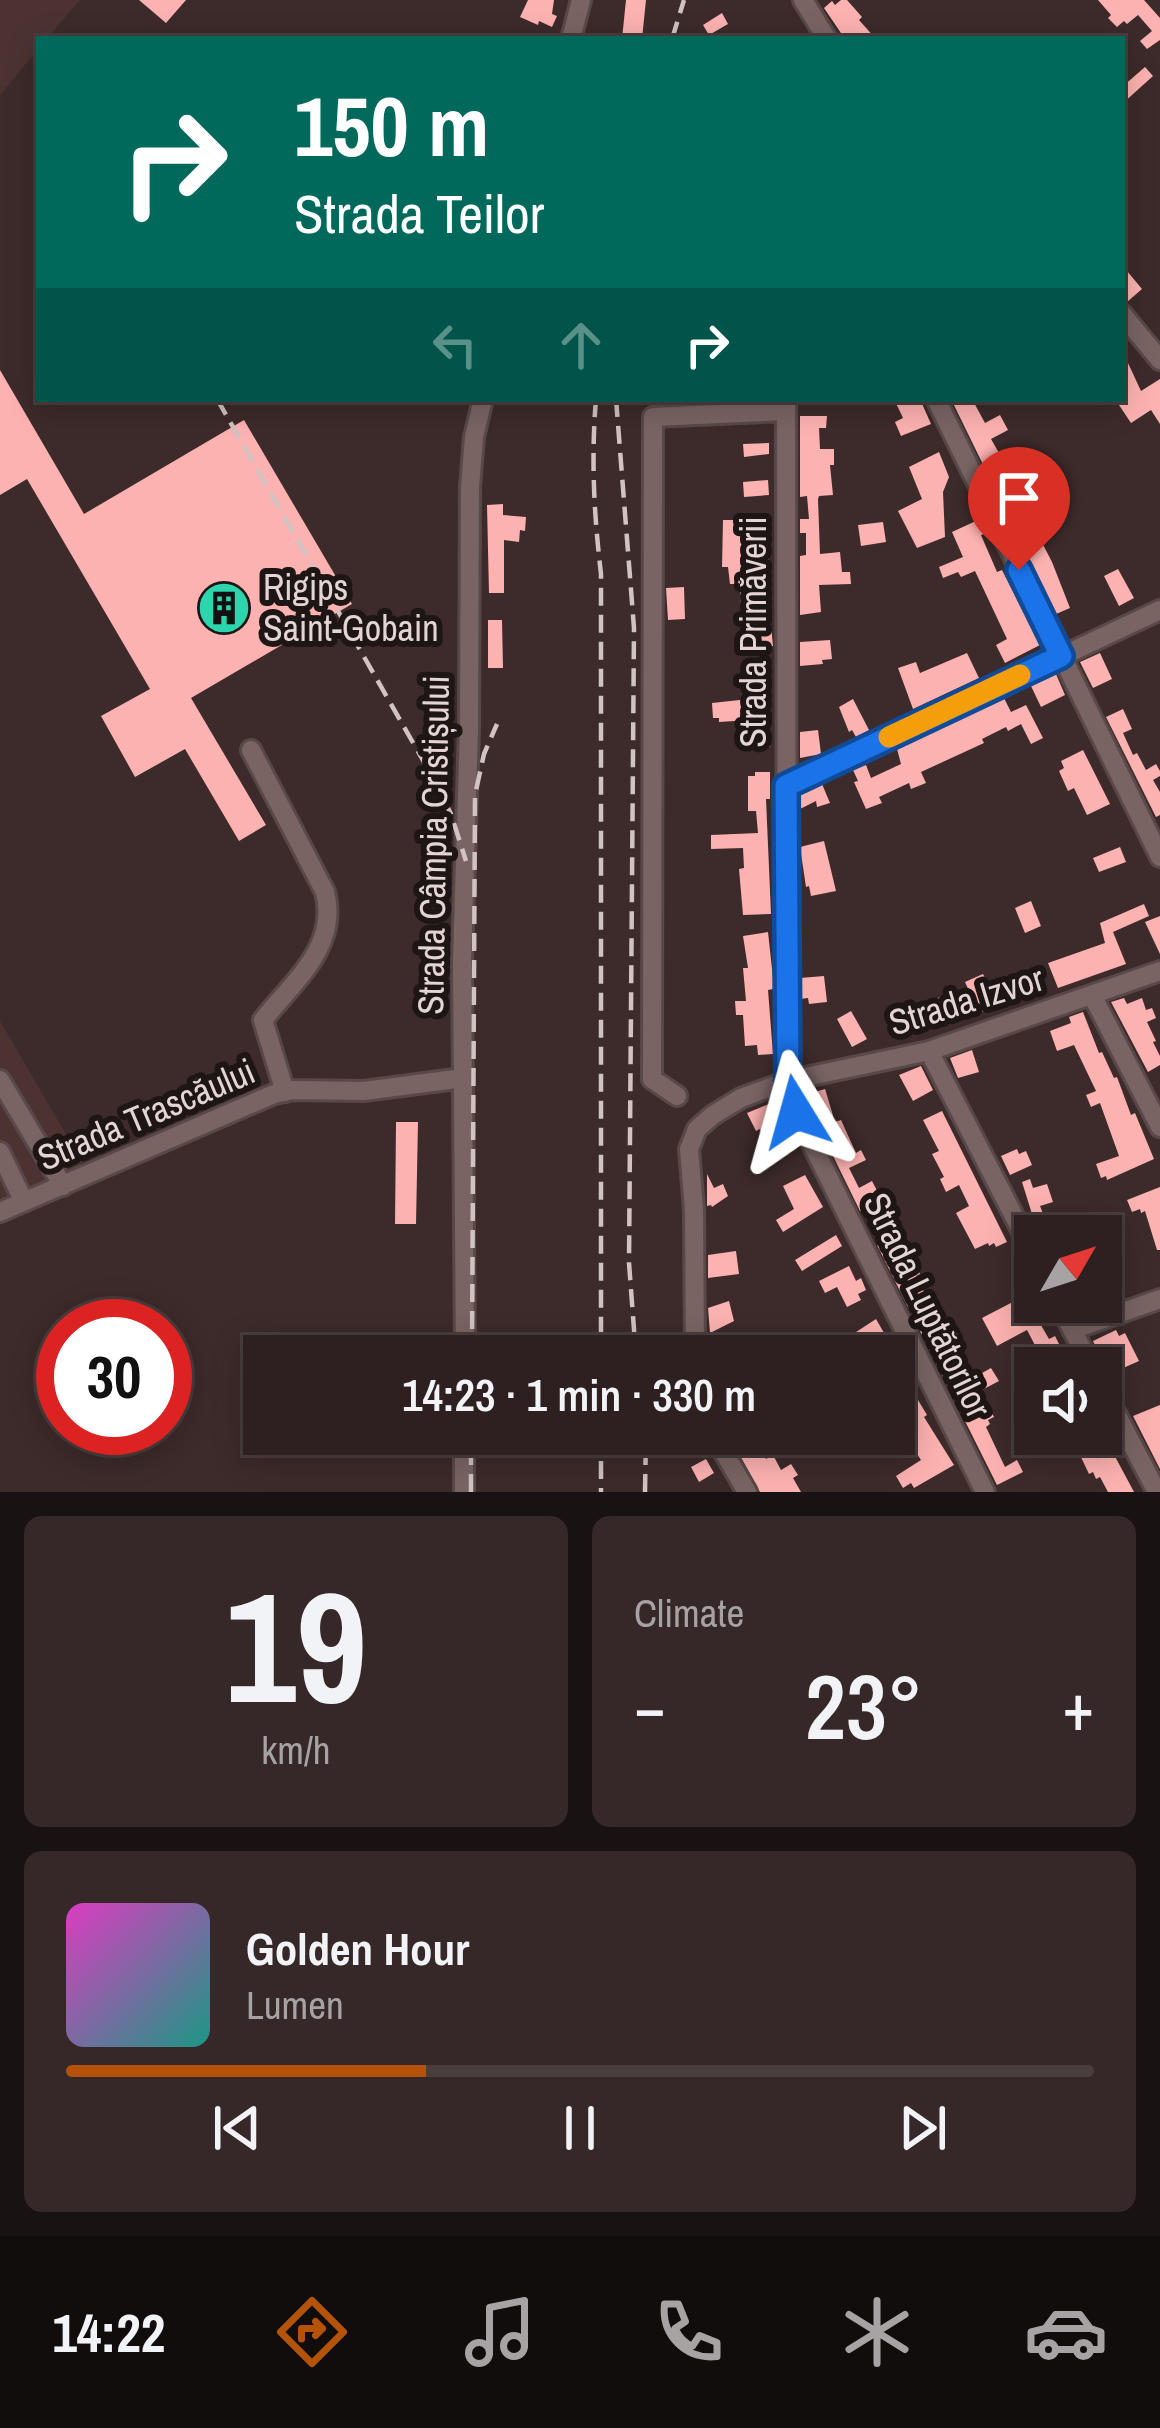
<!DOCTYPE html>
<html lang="en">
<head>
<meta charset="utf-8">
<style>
	:root { --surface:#2e2020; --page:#362829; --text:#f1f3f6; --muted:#a7a3a5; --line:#493e3e; --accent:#b45309 }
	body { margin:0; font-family:"Archivo Narrow",sans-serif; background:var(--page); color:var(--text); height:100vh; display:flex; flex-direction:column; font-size:45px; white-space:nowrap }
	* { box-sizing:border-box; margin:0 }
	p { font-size:39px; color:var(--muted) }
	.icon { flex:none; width:66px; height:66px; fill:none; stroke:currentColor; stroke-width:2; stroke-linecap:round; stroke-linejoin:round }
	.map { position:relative; height:1492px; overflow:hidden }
	.side { display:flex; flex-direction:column; gap:24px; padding:24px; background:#191212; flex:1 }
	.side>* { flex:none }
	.hud { position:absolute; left:36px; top:36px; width:1089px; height:366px; border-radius:0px; box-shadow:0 6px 30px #0003,0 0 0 3px var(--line); background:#00695c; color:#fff; overflow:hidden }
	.needle { width:78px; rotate:51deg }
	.fabs { position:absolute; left:1014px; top:1215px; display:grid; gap:24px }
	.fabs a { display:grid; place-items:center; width:108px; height:108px; border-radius:0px; background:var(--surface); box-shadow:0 6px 30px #0003,0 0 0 3px var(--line); font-size:60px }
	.speed { position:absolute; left:36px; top:1299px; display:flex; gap:24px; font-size:60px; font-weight:700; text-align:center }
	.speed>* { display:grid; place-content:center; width:156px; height:156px; border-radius:50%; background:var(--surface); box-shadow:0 6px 30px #0003,0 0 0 3px var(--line); line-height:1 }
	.speed .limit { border:18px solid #d22; background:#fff; color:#111 }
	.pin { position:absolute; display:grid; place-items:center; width:102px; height:102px; color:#fff; margin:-123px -51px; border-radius:50% 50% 50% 0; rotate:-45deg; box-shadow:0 0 12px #0007 }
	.pin .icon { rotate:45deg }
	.me { position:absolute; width:132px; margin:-66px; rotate:352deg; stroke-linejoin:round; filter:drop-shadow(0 0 9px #0008) }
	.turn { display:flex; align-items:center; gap:42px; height:252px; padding:0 60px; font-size:54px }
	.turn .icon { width:156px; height:156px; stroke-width:2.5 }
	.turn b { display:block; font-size:84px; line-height:102px }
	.lanes { display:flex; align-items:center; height:114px; padding:0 60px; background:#0003; justify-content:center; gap:60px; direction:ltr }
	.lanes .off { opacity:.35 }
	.big { font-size:90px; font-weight:600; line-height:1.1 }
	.side .card { flex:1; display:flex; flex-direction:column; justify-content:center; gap:18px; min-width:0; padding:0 42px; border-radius:18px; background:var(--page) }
	.side .dial { align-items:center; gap:0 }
	.dial b { font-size:156px; line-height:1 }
	.song { display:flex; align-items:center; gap:36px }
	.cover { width:144px; height:144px; border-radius:18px; background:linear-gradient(135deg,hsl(310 70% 55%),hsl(170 70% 35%)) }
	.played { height:12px; border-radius:6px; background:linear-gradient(90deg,var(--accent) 35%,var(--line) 35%) }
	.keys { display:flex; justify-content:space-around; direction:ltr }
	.heat { display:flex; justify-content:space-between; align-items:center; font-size:66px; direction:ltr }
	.side .tiles { flex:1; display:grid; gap:24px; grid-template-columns:1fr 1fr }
	.card:last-child { grid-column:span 2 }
	.trip { position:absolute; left:243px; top:1335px; width:672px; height:120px; border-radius:0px; background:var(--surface); box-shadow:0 6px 30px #0003,0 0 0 3px var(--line); font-weight:600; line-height:120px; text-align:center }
	.menu { display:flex; height:192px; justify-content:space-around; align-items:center; background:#120d0d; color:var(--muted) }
	.menu .icon { width:84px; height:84px }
	.menu .on { color:var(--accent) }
	.menu b { font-size:54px; color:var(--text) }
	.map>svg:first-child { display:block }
	.built { fill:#4c3332 }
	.building { fill:#fcb2b0 }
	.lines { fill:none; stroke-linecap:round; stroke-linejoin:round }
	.minor-casing { stroke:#584948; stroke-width:24 }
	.minor { stroke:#796463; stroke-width:18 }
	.rail { stroke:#d0c3c2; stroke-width:4.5; stroke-dasharray:18 9; stroke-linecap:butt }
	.route-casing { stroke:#114b97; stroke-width:30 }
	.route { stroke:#1a73e8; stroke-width:21 }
	.slow { stroke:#f59e0b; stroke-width:21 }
	.labels { text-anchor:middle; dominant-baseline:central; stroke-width:12; stroke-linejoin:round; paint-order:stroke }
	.poi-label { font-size:36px; fill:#e2d5d4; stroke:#1e1515; text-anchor:start }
	.street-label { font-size:36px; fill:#e2d5d4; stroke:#1e1515 }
</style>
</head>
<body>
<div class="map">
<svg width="1160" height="1492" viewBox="0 0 1160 1492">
	<rect width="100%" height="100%" fill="#3d2a2a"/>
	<path class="built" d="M0 0H80L46 39H39V48L0 95Z
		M0 1021 89 1174 0 1211Z"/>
	<path class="building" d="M139 0H186L166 23Z
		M528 0H554L552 14 557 16 552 27 539 21 538 25 520 17Z
		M626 0H646L642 39H622Z
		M841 0H847L862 17 859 20 876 39H845L824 8 832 1 835 5Z
		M1098 0H1144L1160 18V40L1147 49 1140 41 1152 31 1138 15 1127 24 1124 21 1117 27 1108 18 1111 15Z
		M722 13 728 24 709 35 703 25Z
		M1145 67 1153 76 1122 104V87Z
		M1122 265 1142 289 1127 302 1122 301Z
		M1122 350 1141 391 1160 379V424L1151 410 1131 423 1115 399H1122Z
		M0 370 84 514 244 420 352 604 191 698 266 825 239 841 185 749 135 777 101 716 150 689 27 479 0 495Z
		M894 399H920L931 424 901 436 895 422 903 418Z
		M951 399H972L985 423 1000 415 1008 430 991 439 1003 460 1020 452 1025 463 1021 465 1051 523 1036 531 1052 562 1070 608 1056 614Z
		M800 416H827L826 428H819L820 449H834V465H830L833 495 819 496 818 499 820 554 840 552 842 572H850L851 584 819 585 821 612 800 615V556L806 555V533H800V519H809L807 496 800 497Z
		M769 443V454L744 457 743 444Z
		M939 452 949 477 943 492 945 537 917 548 898 511 922 499 909 467Z
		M768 480 769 495 744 497 743 482Z
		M503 504V515L526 517 525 531 520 530 519 542 504 540V593H489L487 505Z
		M723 520H763V548H769V563H765L773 646 761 647 762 652 736 653V638H739V633H743L740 592H737L736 584H730L728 567H722Z
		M978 520 984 534 981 535 997 572 1002 570 1040 645 1005 663 996 645 1007 639 975 571 961 577 958 572 943 578 939 567 963 557 952 532Z
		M883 522 886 542 861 546 858 525Z
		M1118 569 1134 598 1119 606 1104 576Z
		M684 587 685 619 668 620 666 588Z
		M488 620H502L503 668H488Z
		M830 640 832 659 822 660 823 664 800 666V642Z
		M967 653 979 678 913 709 898 668 916 662 920 673Z
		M1100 653 1112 679 1093 688 1080 662Z
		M1056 674 1065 695 1041 707 1031 686Z
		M1004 698 1011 712 1026 705 1043 738 1031 744 1021 724 1008 731 1006 727 982 739 984 743 921 772 926 783 911 789 909 783 879 797 882 803 866 809 854 782 858 781 853 770 866 765 871 778 901 764 897 749Z
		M749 699 750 720 719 722V718H713L712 703Z
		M853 699 869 730 856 737 852 730 849 732 839 707Z
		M1123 709 1132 729 1123 733 1133 755 1137 753 1146 770 1156 764 1160 771V776L1153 780 1160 792V815L1156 817 1106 717Z
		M818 730 821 754 800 758V732Z
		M768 732 770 747 744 749 742 735Z
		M1083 750 1110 804 1087 815 1074 788 1068 791 1059 771 1064 768 1061 761Z
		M755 772H770V799H766L771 914 743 915 739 869 744 868 743 848 711 849V835L758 833 756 811H748V776H755Z
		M822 784 830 803 817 807 816 801 800 809V794Z
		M824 841 836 891 811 896 809 886 806 887 800 847Z
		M1120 847 1126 862 1099 872 1093 858Z
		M1031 901 1041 926 1025 933 1015 908Z
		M1144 904 1149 916 1113 932 1126 964 1058 988 1048 963 1105 943 1100 923Z
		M1160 916V954L1145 922Z
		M768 932 773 978V989L768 990 773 1054 758 1055 757 1045 745 1046 743 1015H736L735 1001H746L743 968H748L743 936Z
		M1025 972 1032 994 979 1013 965 982 983 974 988 984Z
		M824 976 827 1002 809 1004 808 998 800 999V978Z
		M942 996 952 1018 933 1026 924 1005Z
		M1124 998 1127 1004 1142 998 1146 1010 1152 1008 1156 1018 1147 1022 1156 1041 1153 1042 1160 1056V1065L1148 1072 1111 1002Z
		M900 1003 909 1025 897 1030 888 1007Z
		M851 1011 867 1039 852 1047 837 1019Z
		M1083 1012 1099 1053 1102 1052 1114 1078 1117 1077 1131 1115 1135 1113 1154 1159 1107 1180 1106 1176 1101 1178 1096 1164 1119 1156 1100 1103 1091 1107 1086 1095 1096 1091 1074 1045 1057 1051 1050 1031 1071 1023 1069 1017Z
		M972 1050 979 1072 958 1078 950 1058Z
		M921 1066 933 1090 913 1101 899 1075Z
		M825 1089 835 1122 841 1120 856 1153 861 1150 866 1160 849 1168 859 1188 872 1181 920 1274 916 1276 939 1322 943 1320 973 1378 991 1368 999 1381 980 1391 994 1417 988 1420 990 1424 986 1427 1005 1467 1017 1460 1023 1472 997 1485 877 1245 883 1242 865 1208 860 1211 809 1107 805 1095Z
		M769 1104 779 1126 762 1134 760 1129 756 1131 747 1113Z
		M942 1111 1007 1242 996 1247 994 1243 989 1246 988 1243 975 1249 956 1213 969 1206 959 1185 946 1192 940 1179 944 1177 932 1154 939 1151 923 1120Z
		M396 1122H418L416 1224H395Z
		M1017 1149 1019 1154 1026 1151 1032 1165 1010 1175 1001 1156Z
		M707 1174 714 1188 723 1184 728 1196 712 1207 711 1205 707 1206Z
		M805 1175 823 1207 783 1232 776 1220 794 1209 783 1186Z
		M1030 1179 1033 1188 1047 1184 1053 1202 1040 1206 1052 1236H1039L1029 1215 1032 1214 1022 1182Z
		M1160 1187V1250H1157L1145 1211 1141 1213 1140 1209 1132 1212 1127 1200Z
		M836 1235 842 1246 802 1271 795 1260Z
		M736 1251 739 1274 708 1278V1255Z
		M849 1266 856 1281 861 1278 866 1290 858 1294 861 1300 847 1307 837 1287 825 1293 819 1281Z
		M1026 1295 1029 1300 1035 1297V1302H1045L1049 1315 1038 1320 1049 1339 1055 1336 1066 1358 1047 1368 1027 1330 997 1346 982 1318Z
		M729 1301 734 1321 710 1333 708 1308Z
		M876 1319 895 1352 888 1356H863L850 1336Z
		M1116 1330 1119 1336 1125 1333 1139 1361 1121 1369 1123 1373 1112 1378 1107 1373 1093 1341Z
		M894 1354 912 1383 909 1385 927 1415 924 1417 954 1465 914 1488 911 1483 903 1488 896 1476 921 1460 902 1431 894 1436Z
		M1160 1405V1469L1133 1416Z
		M740 1434H752L766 1459 773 1455 781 1470 791 1464 798 1475 793 1478 801 1492H760L731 1439Z
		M1070 1434H1103L1134 1492H1108L1100 1477 1096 1479 1093 1472 1089 1474Z
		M706 1459 714 1473 699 1482 691 1467Z"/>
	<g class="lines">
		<g class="minor-casing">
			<path id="minor" d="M803 0 827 39
				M571 39 581 0
				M1122 314 1160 360
				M786 399 787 1081 796 1112 985 1492
				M936 399 1160 857
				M251 750 325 892C339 946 294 981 263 1020L285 1092
				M786 786 1160 610
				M1092 995 1160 1127
				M929 1051 1035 1257
				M0 1080 63 1186
				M677 1096 652 1079 653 417 786 411
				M0 1152 24 1202
				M0 1212 274 1094 293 1090 364 1091 463 1078
				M1058 1302 1092 1368
				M1072 1330 1160 1299
				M465 1356 462 960 469 728 470 487 474 437 483 399
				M695 1356 694 1210 689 1149 697 1129 713 1115 741 1098 787 1081 929 1051 1160 971
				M1101 1385 1157 1492
				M713 1434 747 1492
				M464 1492V1434"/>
		</g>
		<use href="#minor" class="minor"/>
		<path class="rail" d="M672 39 684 0
			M217 399 432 776 451 814 466 861
			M596 399C591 459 594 515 601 574V1356
			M616 399 634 628 629 1263 636 1356
			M472 1356 475 795 484 754 497 724
			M601 1434V1492
			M471 1492V1434
			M645 1492 646 1434"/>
	</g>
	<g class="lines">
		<g class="route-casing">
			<path id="route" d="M796 1112 788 1081 786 786 1061 656 1019 570"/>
		</g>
		<use href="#route" class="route"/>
		<path class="slow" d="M889 737 1020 675"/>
	</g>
	<defs>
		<g id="building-disc" transform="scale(2.7)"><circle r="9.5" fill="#2cd5ab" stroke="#1e1515"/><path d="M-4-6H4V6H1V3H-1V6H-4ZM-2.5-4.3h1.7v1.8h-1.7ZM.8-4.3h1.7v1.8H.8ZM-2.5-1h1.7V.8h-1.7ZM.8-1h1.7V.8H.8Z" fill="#111"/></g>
	</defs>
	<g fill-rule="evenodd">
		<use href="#building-disc" x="224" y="608"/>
	</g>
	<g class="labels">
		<g class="poi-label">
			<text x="263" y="587">Rigips<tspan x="263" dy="41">Saint-Gobain</tspan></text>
		</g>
		<g class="street-label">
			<text transform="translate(753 632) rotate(-90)">Strada Primăverii</text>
			<text transform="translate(433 845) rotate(-89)">Strada Câmpia Cristișului</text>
			<text transform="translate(966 1000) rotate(-17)">Strada Izvor</text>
			<text transform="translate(146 1114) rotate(-23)">Strada Trascăului</text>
			<text transform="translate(928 1305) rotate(64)">Strada Luptătorilor</text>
		</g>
	</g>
</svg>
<div class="fabs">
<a><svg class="needle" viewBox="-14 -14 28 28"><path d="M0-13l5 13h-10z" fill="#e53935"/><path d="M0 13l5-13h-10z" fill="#a7a3a5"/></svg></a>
<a><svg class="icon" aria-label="sound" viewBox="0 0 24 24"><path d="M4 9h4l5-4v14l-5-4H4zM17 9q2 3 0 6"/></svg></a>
</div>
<div class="speed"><div class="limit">30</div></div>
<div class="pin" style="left:1019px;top:570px;background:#d93025"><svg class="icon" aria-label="arrive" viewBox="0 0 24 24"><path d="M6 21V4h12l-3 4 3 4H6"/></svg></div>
<svg class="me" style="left:796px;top:1112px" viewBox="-20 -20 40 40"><path d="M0-17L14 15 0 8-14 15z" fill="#1a73e8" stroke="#fff" stroke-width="4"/></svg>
<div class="trip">14:23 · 1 min · 330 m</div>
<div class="hud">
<div class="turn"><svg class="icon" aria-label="right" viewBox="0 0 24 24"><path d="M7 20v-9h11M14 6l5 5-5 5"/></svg><div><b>150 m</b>Strada Teilor</div></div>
<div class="lanes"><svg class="icon off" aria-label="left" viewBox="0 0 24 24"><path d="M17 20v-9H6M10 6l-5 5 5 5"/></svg><svg class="icon off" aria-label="ahead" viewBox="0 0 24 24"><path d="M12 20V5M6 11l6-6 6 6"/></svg><svg class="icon" aria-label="right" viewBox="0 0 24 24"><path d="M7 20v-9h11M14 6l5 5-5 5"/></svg></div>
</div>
</div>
<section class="side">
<div class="tiles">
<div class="card dial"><b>19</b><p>km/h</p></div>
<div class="card"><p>Climate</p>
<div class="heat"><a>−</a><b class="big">23°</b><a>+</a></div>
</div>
<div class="card">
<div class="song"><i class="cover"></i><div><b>Golden Hour</b><p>Lumen</p></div></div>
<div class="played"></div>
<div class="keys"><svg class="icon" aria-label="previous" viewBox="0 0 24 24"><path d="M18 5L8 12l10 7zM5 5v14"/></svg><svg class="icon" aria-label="pause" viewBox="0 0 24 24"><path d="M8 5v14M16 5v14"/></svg><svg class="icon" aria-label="next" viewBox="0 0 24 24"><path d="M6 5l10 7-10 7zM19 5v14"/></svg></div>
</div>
</div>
</section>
<nav class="menu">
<b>14:22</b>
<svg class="icon on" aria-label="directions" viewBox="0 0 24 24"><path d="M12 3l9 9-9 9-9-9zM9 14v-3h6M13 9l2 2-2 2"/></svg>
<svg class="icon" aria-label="music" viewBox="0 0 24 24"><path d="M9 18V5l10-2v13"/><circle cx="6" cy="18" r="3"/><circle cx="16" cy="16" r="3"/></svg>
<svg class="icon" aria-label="phone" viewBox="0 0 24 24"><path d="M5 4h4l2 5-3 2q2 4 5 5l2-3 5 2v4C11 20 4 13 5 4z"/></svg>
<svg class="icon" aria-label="climate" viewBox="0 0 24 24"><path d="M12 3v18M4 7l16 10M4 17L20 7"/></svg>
<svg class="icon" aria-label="car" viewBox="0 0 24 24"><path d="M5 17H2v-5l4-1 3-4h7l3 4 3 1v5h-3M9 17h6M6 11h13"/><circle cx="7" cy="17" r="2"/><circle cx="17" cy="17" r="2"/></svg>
</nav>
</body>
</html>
